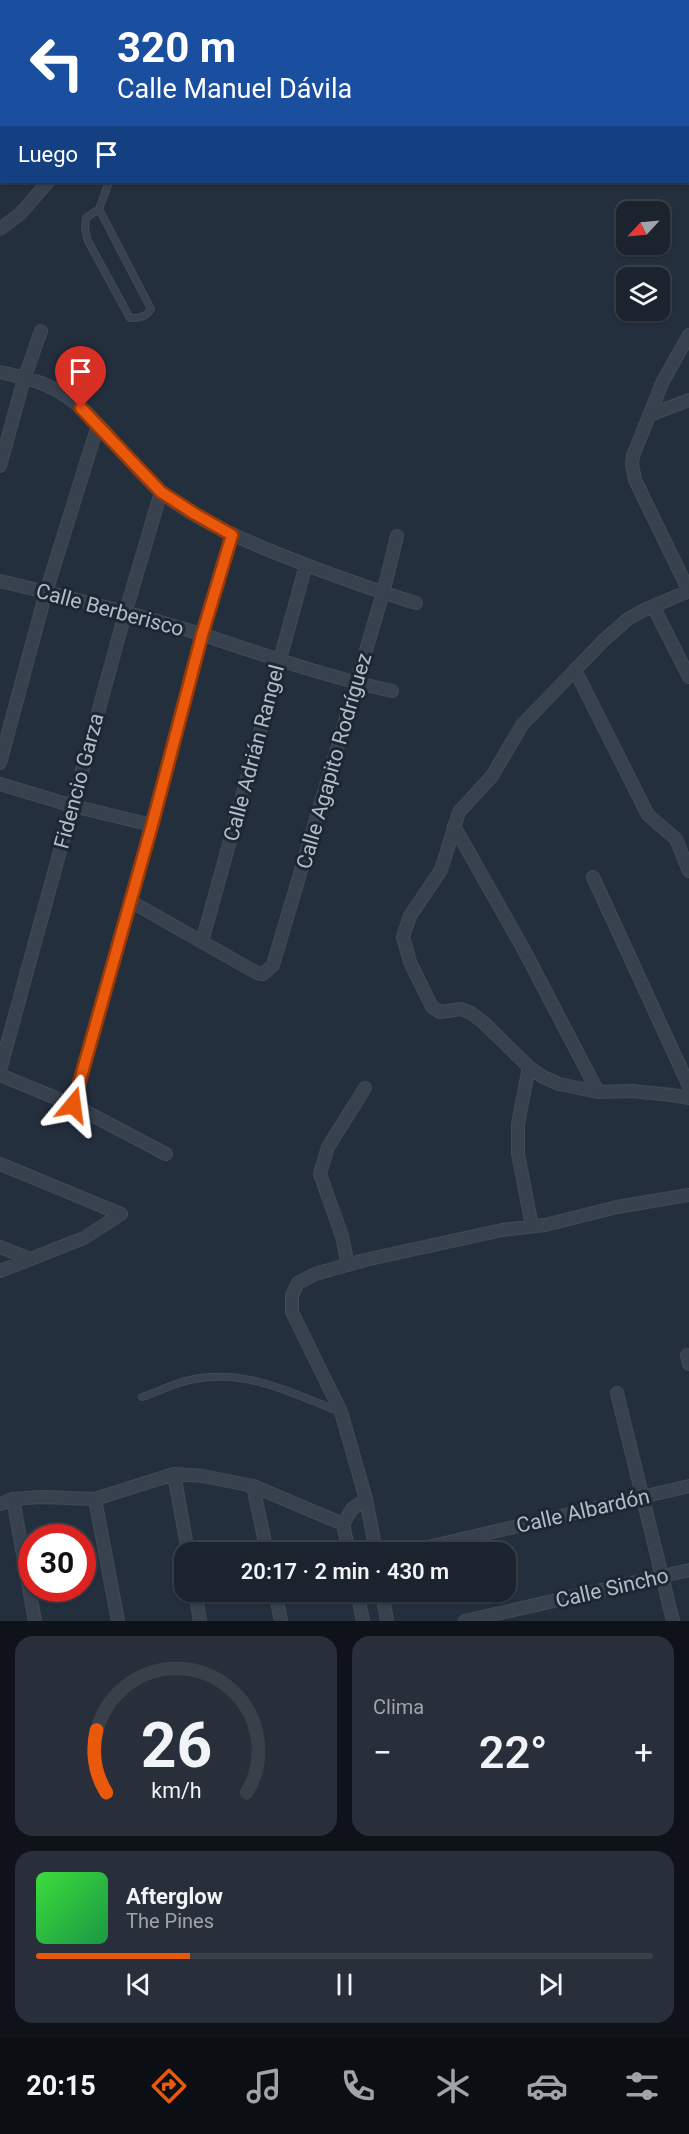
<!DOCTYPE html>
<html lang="es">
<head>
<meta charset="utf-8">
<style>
	:root { --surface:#1b232e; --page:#282f3a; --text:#f1f3f6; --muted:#a0a4aa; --line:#39404a; --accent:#ea580c }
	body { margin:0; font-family:Roboto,sans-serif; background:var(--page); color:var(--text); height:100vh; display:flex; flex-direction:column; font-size:22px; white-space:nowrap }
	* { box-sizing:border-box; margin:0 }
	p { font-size:20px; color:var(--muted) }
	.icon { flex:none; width:33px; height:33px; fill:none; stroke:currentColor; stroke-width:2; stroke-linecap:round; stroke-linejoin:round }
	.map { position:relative; height:1621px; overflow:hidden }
	.details { display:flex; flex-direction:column; gap:15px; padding:15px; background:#0f1319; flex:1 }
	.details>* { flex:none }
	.banner { position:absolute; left:0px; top:0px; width:690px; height:183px; box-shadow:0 2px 4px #0004,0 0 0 2px var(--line); background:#1a4fa0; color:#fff; overflow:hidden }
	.needle { width:39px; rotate:244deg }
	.controls { position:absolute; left:616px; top:201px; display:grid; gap:12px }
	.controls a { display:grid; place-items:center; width:54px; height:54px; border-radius:12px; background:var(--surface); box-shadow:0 2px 4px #0004,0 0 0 2px var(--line); font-size:30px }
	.speed { position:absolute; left:18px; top:1524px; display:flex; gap:12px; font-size:30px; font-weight:700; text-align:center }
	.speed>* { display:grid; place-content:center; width:78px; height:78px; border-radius:50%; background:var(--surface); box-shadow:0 2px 4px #0004,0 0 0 2px var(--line); line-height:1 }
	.speed .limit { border:9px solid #d22; background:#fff; color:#111 }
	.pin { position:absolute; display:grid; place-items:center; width:51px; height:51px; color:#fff; margin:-62px -26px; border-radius:50% 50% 50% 0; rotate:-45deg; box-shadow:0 0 6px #0007 }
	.pin .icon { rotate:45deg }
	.me { position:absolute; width:66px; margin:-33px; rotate:16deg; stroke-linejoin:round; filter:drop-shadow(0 0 4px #0008) }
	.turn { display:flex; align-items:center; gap:21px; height:126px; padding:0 18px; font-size:27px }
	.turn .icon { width:78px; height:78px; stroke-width:2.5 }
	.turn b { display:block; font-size:42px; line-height:51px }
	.then { display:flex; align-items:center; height:57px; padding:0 18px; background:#0003; gap:12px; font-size:22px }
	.big { font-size:45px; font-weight:600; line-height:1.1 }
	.details .tile { flex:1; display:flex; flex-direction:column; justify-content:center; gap:9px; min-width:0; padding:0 21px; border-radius:18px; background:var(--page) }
	.details .dial { align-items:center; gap:0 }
	.dial svg { height:156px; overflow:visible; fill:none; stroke:var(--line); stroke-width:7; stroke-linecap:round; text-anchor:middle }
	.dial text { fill:var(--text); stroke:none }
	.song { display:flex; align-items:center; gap:18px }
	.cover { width:72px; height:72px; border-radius:9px; background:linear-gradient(135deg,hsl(120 70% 55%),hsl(140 70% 35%)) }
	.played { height:6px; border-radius:3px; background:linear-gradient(90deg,var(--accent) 25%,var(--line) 25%) }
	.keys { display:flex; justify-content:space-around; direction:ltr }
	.heat { display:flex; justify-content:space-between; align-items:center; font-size:33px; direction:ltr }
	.details .tiles { flex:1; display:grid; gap:15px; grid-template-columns:1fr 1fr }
	.tile:last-child { grid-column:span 2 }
	.trip { position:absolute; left:174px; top:1542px; width:342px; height:60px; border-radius:18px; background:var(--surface); box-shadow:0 2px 4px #0004,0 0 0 2px var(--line); font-weight:600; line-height:60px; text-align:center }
	.menu { display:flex; height:96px; justify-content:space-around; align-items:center; background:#0b0e12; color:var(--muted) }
	.menu .icon { width:42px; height:42px }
	.menu .active { color:var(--accent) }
	.menu b { font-size:27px; color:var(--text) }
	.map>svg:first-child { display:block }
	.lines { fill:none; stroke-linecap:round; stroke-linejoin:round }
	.service-casing { stroke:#414a57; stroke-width:8 }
	.minor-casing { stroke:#414a57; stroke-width:14 }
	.service { stroke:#38414e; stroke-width:6 }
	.minor { stroke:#38414e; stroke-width:12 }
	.route-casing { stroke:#983908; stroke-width:15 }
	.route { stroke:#ea580c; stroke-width:10 }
	.labels { text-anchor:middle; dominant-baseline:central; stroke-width:6; stroke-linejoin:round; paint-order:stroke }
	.street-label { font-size:21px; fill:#b4bcc9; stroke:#1d2633 }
</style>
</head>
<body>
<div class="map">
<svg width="689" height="1621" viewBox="0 0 689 1621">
	<rect width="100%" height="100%" fill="#242f3e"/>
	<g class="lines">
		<g class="service-casing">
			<path id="service" d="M418 2 419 0
				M99 209 86 218 85 229 88 241 130 318C140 318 146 317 151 309L99 209 109 182
				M142 1397C158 1392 174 1383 190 1380 243 1368 292 1392 340 1412"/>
		</g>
		<g class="minor-casing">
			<path id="minor" d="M110 0V2
				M201 0 202 2
				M295 0 296 2
				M89 2V0
				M307 2 310 0
				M0 49H2
				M0 229 20 214 48 182
				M689 335 663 381 633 456 632 464 635 480 689 591
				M0 372C16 376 34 379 48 386 94 406 123 460 161 492 195 520 238 537 278 554 324 572 370 589 416 603
				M650 415 689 400
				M0 466 24 379 41 331
				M0 581C68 597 137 614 204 635 266 656 328 677 392 691
				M689 591 644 610 628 619 604 640 522 725 492 776 459 812 441 870 410 916 403 937 410 962 432 1007 440 1012 461 1009 471 1013 483 1022 529 1067 543 1077 559 1084 598 1092 631 1091 672 1095 689 1098
				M653 606 689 677
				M575 670 648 815 676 839 689 871
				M0 763 46 592 98 425
				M0 784 73 806 152 825
				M454 826 524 950 598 1092
				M593 877 689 1086
				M130 901 257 973 263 974 273 965 383 593 397 536
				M202 942 306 565
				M529 1067 518 1124V1154L532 1226
				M0 1070 125 614 161 492
				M0 1075 73 1105 166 1154
				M73 1105 152 825 202 635 232 535
				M0 1164 121 1214
				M0 1247 30 1259
				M348 1265 342 1236 320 1174 328 1147 365 1088
				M0 1271 84 1238 121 1214
				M687 1355 689 1364
				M617 1393 673 1621
				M174 1474 188 1552
				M253 1486 267 1552
				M13 1499 35 1621
				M95 1499 118 1621
				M0 1504 13 1499 41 1497 95 1499 174 1474 203 1476 253 1486 343 1524
				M349 1552 343 1524 352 1509 366 1499
				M376 1552 366 1499 341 1412 292 1312V1295L298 1283 315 1274 365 1260 502 1230 545 1225 617 1207 689 1195
				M407 1552 689 1486
				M195 1592 200 1621
				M275 1592 281 1621
				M357 1592 363 1621
				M382 1592 387 1621
				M465 1621 689 1570"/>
		</g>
		<use href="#service" class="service"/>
		<use href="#minor" class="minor"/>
	</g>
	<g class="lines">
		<g class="route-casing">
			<path id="route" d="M73 1105 152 825 202 635 232 535 195 514 161 492 81 408"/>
		</g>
		<use href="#route" class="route"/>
	</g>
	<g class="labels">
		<g class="street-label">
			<text transform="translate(110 610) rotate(15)">Calle Berberisco</text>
			<text transform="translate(254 753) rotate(-75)">Calle Adrián Rangel</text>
			<text transform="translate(334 761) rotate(-74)">Calle Agapito Rodríguez</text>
			<text transform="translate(79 781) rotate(-75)">Fidencio Garza</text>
			<text transform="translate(583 1511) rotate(-13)">Calle Albardón</text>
			<text transform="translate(612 1588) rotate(-13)">Calle Sincho</text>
		</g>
	</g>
</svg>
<div class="controls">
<a><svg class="needle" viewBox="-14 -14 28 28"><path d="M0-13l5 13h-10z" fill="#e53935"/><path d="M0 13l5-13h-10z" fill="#a0a4aa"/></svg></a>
<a><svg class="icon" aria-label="layers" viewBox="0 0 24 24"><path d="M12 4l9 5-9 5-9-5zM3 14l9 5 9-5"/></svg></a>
</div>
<div class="speed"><div class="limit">30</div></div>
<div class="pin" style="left:81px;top:408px;background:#d93025"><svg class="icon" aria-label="arrive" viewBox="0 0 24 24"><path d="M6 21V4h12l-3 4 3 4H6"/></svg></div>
<svg class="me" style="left:73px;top:1105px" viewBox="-20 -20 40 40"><path d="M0-17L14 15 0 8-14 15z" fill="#ea580c" stroke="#fff" stroke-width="4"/></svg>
<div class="trip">20:17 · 2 min · 430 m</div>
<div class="banner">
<div class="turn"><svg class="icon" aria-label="left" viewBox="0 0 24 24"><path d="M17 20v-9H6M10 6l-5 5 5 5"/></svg><div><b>320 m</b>Calle Manuel Dávila</div></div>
<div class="then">Luego<svg class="icon" aria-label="arrive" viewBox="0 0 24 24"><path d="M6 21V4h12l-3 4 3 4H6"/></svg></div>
</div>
</div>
<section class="details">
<div class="tiles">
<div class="tile dial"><svg viewBox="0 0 100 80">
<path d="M14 69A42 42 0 1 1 86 69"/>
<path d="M14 69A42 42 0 0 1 9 37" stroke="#ea580c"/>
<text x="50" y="56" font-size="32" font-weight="700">26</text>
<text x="50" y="72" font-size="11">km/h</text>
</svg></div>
<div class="tile"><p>Clima</p>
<div class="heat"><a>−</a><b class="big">22°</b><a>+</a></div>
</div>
<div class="tile">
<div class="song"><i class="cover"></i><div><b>Afterglow</b><p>The Pines</p></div></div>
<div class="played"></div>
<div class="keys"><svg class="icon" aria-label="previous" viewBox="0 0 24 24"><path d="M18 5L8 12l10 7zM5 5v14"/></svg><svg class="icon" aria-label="pause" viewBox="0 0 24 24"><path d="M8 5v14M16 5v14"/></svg><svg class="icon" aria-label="next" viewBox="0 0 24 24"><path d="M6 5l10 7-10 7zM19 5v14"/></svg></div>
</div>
</div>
</section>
<nav class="menu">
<b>20:15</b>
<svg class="icon active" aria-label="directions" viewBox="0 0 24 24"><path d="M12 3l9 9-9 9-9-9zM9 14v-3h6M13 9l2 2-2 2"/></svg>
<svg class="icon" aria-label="music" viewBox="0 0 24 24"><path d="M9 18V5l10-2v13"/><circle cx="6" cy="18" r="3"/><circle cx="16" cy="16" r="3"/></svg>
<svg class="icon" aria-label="phone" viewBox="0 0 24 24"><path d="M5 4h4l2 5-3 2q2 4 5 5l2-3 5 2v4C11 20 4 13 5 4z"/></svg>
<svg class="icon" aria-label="climate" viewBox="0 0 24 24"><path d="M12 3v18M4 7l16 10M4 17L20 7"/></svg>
<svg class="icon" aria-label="car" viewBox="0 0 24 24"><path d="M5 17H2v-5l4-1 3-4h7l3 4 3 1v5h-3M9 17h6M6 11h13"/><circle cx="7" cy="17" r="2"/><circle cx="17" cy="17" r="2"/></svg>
<svg class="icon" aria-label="filters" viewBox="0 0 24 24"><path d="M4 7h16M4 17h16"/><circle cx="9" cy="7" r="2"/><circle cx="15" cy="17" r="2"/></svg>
</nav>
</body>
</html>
